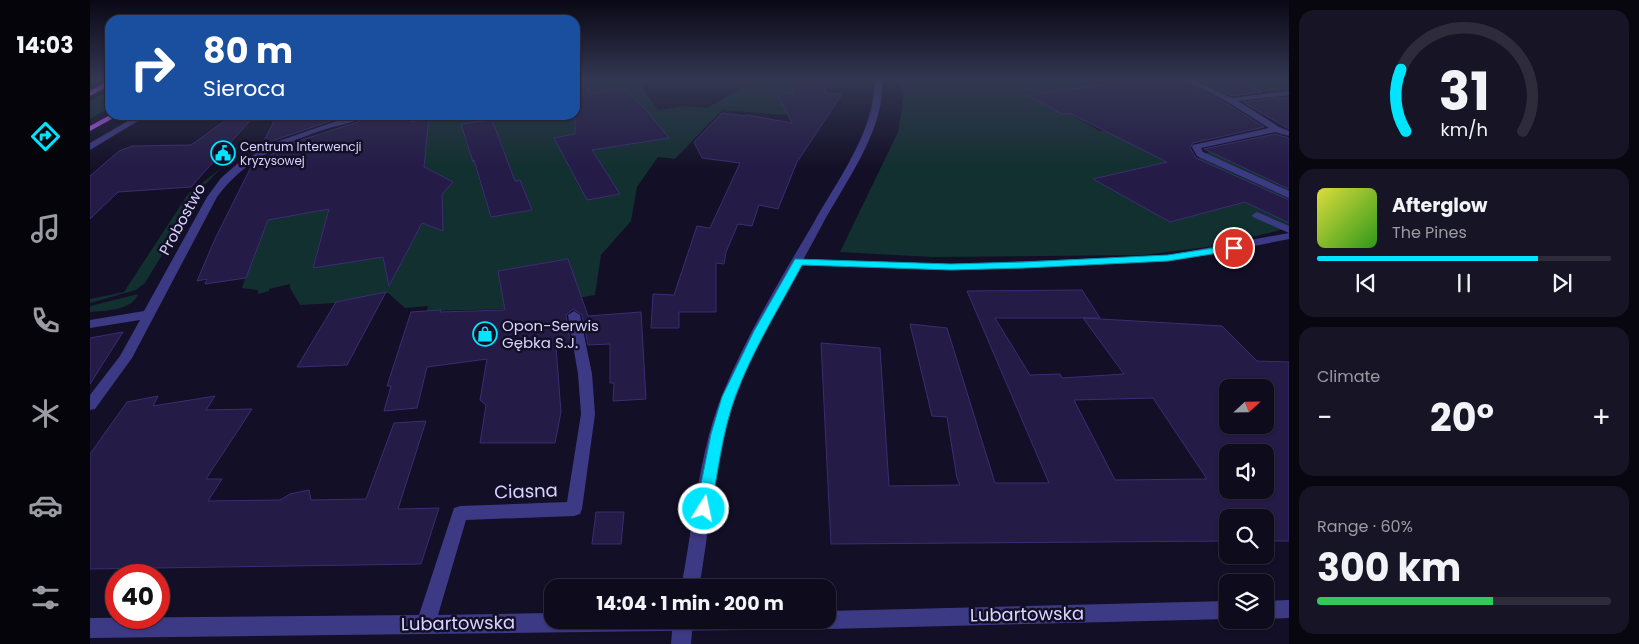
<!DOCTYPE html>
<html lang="en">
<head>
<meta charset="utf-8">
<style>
	:root { --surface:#0e0b1c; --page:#171425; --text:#f1f3f6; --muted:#9b9ba3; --line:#2e2b3b; --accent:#00e5ff }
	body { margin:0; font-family:Poppins,sans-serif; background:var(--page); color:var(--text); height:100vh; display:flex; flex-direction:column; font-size:19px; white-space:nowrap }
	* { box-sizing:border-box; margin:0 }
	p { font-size:16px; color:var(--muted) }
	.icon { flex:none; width:28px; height:28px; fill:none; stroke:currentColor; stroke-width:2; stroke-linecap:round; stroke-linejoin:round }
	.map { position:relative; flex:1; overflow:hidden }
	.panel { display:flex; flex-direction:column; gap:10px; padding:10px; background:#08060f; width:350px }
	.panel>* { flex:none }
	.hud { position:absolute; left:15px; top:15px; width:475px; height:105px; border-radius:15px; box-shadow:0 1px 4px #0004,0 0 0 1px var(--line); background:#1a4fa0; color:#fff; overflow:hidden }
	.needle { width:32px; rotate:68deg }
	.buttons { position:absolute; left:1129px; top:379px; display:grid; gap:10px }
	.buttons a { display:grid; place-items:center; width:55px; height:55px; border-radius:10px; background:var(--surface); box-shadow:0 1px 4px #0004,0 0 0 1px var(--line); font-size:25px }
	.speed { position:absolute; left:15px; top:564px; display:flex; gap:10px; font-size:25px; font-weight:700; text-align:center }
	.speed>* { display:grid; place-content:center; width:65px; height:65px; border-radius:50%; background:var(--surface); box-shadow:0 1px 4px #0004,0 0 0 1px var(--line); line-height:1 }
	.speed .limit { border:8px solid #d22; background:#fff; color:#111 }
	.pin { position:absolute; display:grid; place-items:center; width:42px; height:42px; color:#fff; margin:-21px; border:2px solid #fff; border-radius:50%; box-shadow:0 1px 5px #0007 }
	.me { position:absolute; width:55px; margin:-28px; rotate:10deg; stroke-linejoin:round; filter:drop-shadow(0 0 4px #0008) }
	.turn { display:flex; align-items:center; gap:18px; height:105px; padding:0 15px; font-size:22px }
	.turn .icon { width:65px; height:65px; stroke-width:2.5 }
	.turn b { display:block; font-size:35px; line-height:42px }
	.big { font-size:38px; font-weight:700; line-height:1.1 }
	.panel .widget { flex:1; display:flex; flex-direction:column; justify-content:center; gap:8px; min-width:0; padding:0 18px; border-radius:15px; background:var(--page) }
	.panel .dial { align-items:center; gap:0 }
	.dial svg { height:130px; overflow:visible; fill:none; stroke:var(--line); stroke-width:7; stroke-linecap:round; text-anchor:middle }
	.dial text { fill:var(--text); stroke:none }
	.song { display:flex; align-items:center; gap:15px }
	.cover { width:60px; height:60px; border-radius:8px; background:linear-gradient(135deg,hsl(60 70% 55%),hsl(110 70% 35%)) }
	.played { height:5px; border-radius:2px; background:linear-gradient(90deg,var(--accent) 75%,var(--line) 75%) }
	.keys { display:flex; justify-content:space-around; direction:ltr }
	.heat { display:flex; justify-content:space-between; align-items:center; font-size:28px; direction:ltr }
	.charge { height:8px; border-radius:4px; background:linear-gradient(90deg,#34c759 60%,var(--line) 0) }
	.trip { position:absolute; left:454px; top:579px; width:292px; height:50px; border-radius:15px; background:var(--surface); box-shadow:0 1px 4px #0004,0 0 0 1px var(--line); font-weight:700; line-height:50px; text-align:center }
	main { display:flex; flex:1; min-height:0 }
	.dock { display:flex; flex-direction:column; width:90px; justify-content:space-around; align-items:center; background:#06040b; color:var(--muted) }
	.dock .icon { width:35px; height:35px }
	.dock .on { color:var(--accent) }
	.dock b { font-size:22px; color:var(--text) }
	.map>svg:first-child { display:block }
	.green { fill:#12302f }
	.building { fill:#241b47; stroke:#3b2d73; fill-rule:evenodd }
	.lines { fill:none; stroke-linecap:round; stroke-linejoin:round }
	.service { fill:#3d3a85; fill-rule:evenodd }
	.minor { fill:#3d3a85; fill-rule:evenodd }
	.tertiary { fill:#3d3a85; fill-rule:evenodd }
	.primary { fill:#c25bff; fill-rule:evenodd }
	.route { fill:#00e5ff; stroke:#0095a6 }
	.labels { text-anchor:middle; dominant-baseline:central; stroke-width:5; stroke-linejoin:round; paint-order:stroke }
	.far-poi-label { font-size:12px; fill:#d9d4ff; stroke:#130f26; text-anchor:start }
	.street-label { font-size:15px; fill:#d9d4ff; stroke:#130f26 }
	.poi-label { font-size:15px; fill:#d9d4ff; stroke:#130f26; text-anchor:start }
	.near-street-label { font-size:18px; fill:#d9d4ff; stroke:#130f26 }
</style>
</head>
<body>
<main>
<nav class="dock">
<b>14:03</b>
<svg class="icon on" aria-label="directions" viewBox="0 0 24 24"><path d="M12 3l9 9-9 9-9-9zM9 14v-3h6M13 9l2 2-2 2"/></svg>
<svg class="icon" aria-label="music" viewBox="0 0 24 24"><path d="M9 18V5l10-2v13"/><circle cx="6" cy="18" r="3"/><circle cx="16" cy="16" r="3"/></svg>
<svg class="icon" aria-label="phone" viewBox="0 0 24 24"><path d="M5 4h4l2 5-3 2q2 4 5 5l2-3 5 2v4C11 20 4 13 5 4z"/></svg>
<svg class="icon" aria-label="climate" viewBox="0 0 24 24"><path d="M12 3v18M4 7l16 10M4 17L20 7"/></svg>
<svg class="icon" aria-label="car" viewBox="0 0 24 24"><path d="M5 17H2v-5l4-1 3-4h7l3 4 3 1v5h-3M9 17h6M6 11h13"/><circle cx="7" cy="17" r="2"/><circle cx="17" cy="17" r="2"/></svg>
<svg class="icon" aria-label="filters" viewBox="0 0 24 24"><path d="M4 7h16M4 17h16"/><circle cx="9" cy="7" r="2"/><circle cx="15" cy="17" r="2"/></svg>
</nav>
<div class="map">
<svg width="1199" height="644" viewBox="0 0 1199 644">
	<rect width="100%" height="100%" fill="#130f26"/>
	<path class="green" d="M485 79H574L551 86 568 110 596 106 617 108 667 79H700L704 93H688L711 116 632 110 585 159 568 157 547 187 541 221 511 255 505 295 425 309 337 311 338 306 315 308 298 293 246 303 210 305 200 288V284L179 289V291L168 294V290L152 288 175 219 311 130 349 115H485Z
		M809 79 1018 80 1040 91 981 115 1010 131 1034 132 1072 142 1108 158 1122 150 1199 154V228L1125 246 1054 255 842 257 750 252 808 132 814 94Z
		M1105 79H1199V90L1151 93 1119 85Z
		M20 90V108L0 119V101Z
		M131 168 113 187 55 283 46 290 0 303V299L34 292 98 194Z
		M48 294C43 310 15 311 0 312V306Z"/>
	<path class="building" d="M485 79H488L501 94 534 89 558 112 579 138 502 150 530 194 497 200 464 138 485 134Z
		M1057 79H1091L1137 104 1174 127 1103 143 1100 148 1106 158 1199 200V223L1155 202 1080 222 1003 179 1077 162 979 113 972 114 938 95Z
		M1107 79H1141L1172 92 1142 96Z
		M733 86 738 94H752L707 162 688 209 669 205 662 226 648 224 636 252 634 264 626 263V312H589V328H561L563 294 584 295 607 226 620 228 650 163 612 158 604 142 632 113 655 116 657 115 702 123 687 93H704L701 87Z
		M1186 98H1199V129L1153 102Z
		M143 115H165L101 187 28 192 0 219V176L29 151 42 146 101 145Z
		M187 115H258L185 140 170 149Z
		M278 115H321L322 122 339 116 334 167 363 182 352 194 353 231 332 223 299 286 293 257 223 268 239 209 178 220 156 278 115 284 117 279 107 281 125 239 162 165 205 142 268 122Z
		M402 120 425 181 430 180 442 210 401 217 384 160 383 162 371 124Z
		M1185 134 1199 138V189L1114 149Z
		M478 259 498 316 551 312 556 399 523 401 524 383H520V344L498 345 492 315 483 309 476 315 481 346 466 347 471 412 465 443H390L396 405 390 400 397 359 337 367 327 408 294 411 301 386H297L321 312 351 310 350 312 415 310 408 271Z
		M992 290 1010 318H905L940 375 970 374 972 378 1034 374 993 318 1132 326 1167 361 1199 362V541H1175V518H1138V541L741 544 731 343 790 348 799 486 870 485 867 478 857 417 842 416 820 324 857 328 905 483H959L877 291ZM1138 388H1175V425H1138ZM1063 398 1117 479 1025 480 984 400ZM1138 452H1175V490H1138Z
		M296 292 257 365 207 367 246 302Z
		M33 332 0 384V338Z
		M68 396 63 406 125 396 116 410 162 409 116 479H132L118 501 190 500 200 494 219 490 221 500 276 499 304 423 336 421 308 509 349 508 331 564 0 569V454L37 402Z
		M506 512H534L531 544H502Z"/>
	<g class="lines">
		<path class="service" d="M1093 79H1102L1142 98 1199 91V95L1148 101 1189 127 1199 131V136L1185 132 1111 148 1113 152 1199 191V198L1107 156 1102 147 1103 145 1179 128 1138 102Z
			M48 115H58L0 150V143Z
			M1167 212 1199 226V233L1163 217 1162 215Z"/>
		<path class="minor" d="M264 115H276C266 123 248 125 236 129 193 143 154 160 127 197L42 358 5 409 0 410V395L30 356 50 320 0 328V320L54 311 117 197 131 178 147 164 186 142Z
			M1199 233V239L1130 253 1078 261 1043 263 861 270 709 265 703 262 709 259 861 264 1043 257 1078 255Z
			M484 311 490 315 502 374 505 414 492 509 490 514 484 516 376 520 348 615 462 613V620H738V611L1138 601V619L738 629 0 638V618L329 615 364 508 370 506 477 502 491 414 488 374 478 315Z
			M1199 600V618L1175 619V601Z"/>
		<path class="tertiary" d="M784 79H792C796 129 755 182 732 225 703 280 669 335 647 394 625 450 620 527 609 588H591C603 526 609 452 632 395 656 336 691 278 723 224 746 182 787 129 784 79Z
			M583 620H603L601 644H581Z"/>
		<path class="primary" d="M20 80V85L0 96V91Z
			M20 115H29L0 131V126Z"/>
	</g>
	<linearGradient id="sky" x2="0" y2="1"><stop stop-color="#0a0815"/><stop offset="0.47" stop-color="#333752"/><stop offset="1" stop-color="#333752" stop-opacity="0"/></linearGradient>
	<rect width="1199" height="169" fill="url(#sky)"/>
	<path class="route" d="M1144 245H1147V250L1078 261 934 268 861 270 712 265C689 308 662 351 645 397 632 433 628 472 621 509L619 513 614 515 608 513 606 509 621 434 632 397 664 331 705 259 861 264 934 262 1078 255Z"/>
	<defs>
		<g id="civic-ring" transform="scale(1.25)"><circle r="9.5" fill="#130f26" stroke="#00e5ff" stroke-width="1.5"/><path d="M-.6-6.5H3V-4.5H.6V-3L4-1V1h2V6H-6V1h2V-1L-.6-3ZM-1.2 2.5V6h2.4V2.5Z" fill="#00e5ff"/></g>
		<g id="shop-ring" transform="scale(1.25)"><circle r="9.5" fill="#130f26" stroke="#00e5ff" stroke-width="1.5"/><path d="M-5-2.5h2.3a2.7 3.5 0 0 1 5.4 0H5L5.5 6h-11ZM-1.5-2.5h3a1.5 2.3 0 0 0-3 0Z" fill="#00e5ff"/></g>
	</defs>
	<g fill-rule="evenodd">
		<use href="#civic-ring" x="133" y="153"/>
		<use href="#shop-ring" x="395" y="334"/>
	</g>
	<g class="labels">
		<g class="far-poi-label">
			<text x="150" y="146">Centrum Interwencji<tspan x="150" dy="14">Kryzysowej</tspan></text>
		</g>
		<g class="street-label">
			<text transform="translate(92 219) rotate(-61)">Probostwo</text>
		</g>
		<g class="poi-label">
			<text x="412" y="325">Opon-Serwis<tspan x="412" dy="17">Gębka S.J.</tspan></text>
		</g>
		<g class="near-street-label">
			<text transform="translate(436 491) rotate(-2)">Ciasna</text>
			<text transform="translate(937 614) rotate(-1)">Lubartowska</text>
			<text transform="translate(368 623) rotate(-1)">Lubartowska</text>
		</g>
	</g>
</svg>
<div class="buttons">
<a><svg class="needle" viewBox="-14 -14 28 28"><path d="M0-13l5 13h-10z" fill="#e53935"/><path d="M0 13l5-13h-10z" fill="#9b9ba3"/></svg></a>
<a><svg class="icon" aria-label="sound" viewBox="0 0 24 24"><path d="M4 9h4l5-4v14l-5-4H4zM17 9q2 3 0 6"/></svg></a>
<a><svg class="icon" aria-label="search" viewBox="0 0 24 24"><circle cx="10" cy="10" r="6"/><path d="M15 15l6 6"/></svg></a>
<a><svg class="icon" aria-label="layers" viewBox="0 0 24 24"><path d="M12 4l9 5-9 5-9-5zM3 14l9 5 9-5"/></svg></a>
</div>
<div class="speed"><div class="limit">40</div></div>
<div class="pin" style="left:1144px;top:248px;background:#d93025"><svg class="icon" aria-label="arrive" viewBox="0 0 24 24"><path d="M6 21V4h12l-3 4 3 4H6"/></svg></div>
<svg class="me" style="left:614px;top:509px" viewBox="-20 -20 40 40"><circle r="17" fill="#00e5ff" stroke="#fff" stroke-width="3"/><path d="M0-11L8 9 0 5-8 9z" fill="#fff"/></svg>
<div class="trip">14:04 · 1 min · 200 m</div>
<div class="hud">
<div class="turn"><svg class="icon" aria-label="right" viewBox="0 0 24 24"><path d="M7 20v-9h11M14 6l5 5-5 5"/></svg><div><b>80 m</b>Sieroca</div></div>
</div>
</div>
<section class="panel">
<div class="widget dial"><svg viewBox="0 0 100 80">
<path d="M14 69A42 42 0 1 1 86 69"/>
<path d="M14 69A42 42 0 0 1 11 31" stroke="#00e5ff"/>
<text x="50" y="56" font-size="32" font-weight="700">31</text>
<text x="50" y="72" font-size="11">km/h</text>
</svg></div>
<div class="widget">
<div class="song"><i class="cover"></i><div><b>Afterglow</b><p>The Pines</p></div></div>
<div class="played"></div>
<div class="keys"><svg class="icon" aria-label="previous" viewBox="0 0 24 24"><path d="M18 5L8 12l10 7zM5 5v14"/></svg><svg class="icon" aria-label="pause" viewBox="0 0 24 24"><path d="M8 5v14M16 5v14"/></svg><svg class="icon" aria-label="next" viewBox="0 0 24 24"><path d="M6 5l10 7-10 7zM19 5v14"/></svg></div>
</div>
<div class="widget"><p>Climate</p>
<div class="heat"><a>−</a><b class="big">20°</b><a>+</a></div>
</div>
<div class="widget"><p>Range · 60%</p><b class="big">300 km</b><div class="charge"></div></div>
</section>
</main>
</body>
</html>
